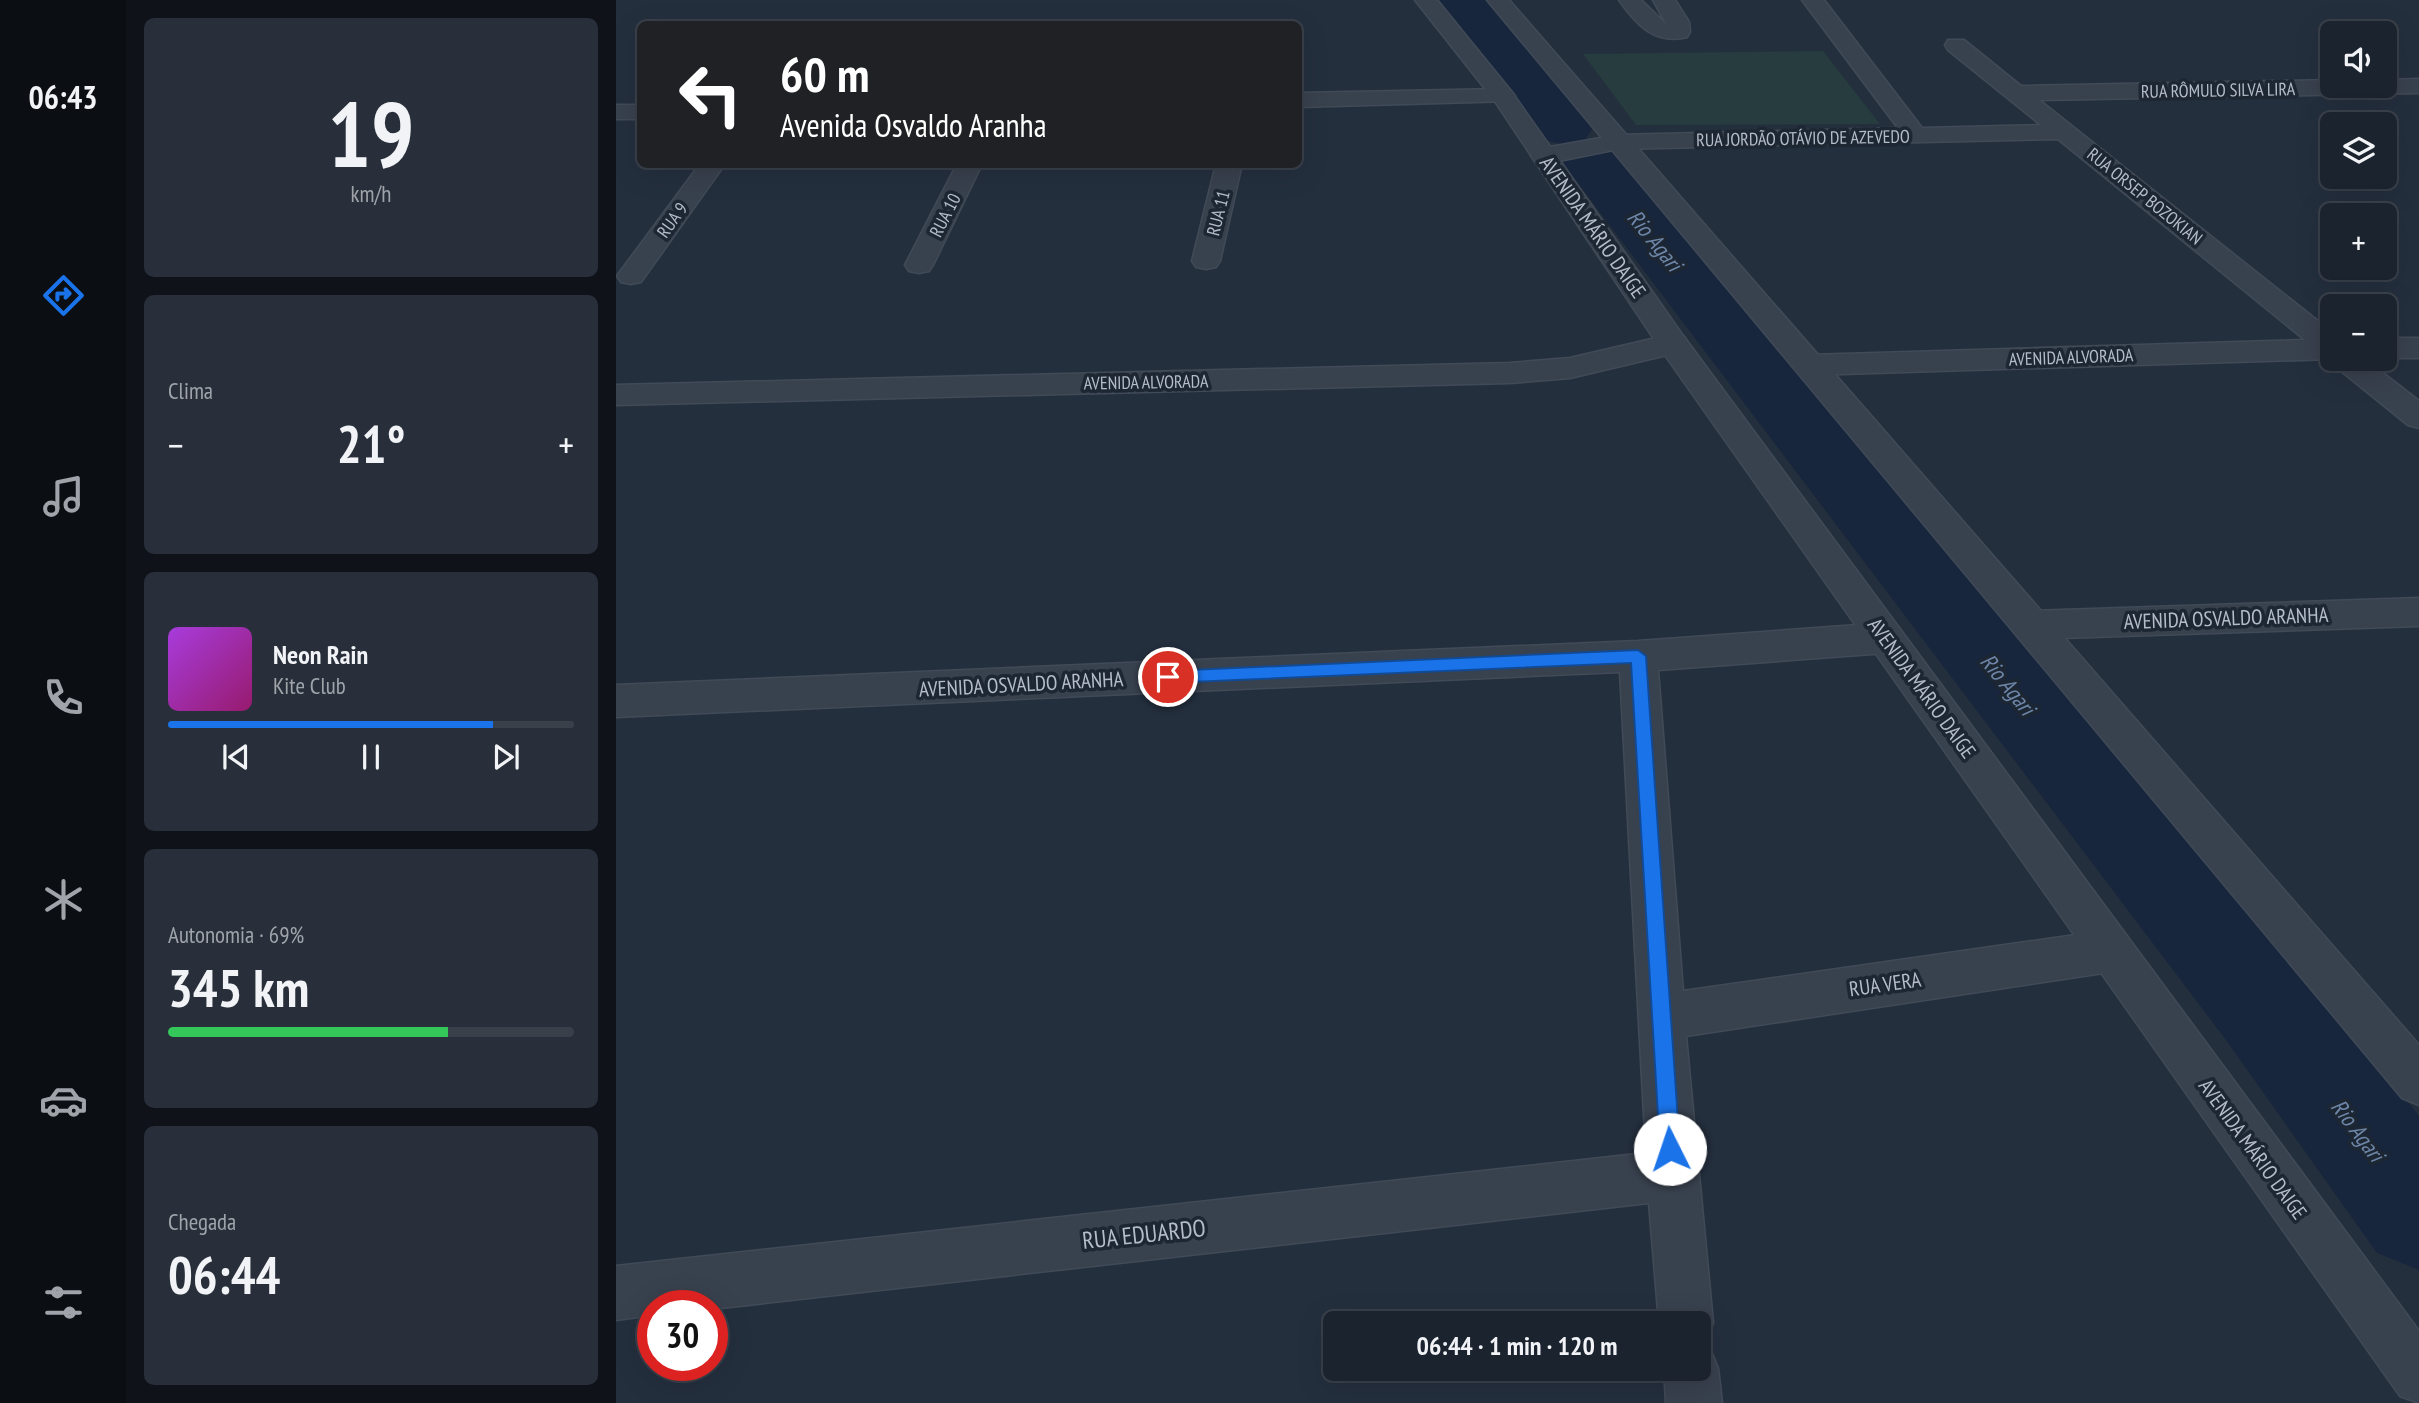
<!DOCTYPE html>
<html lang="pt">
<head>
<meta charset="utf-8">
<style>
	:root { --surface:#1b232e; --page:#282f3a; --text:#f1f3f6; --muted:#a0a4aa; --line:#39404a; --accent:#1a73e8 }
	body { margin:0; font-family:"PT Sans Narrow",sans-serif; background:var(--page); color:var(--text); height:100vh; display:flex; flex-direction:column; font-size:26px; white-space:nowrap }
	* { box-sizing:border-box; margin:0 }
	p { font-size:23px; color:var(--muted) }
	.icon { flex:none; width:38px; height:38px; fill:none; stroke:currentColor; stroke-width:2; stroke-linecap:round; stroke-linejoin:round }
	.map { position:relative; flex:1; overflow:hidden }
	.details { display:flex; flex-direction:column; gap:18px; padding:18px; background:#0f1319; width:490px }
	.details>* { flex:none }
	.banner { position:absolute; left:21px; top:21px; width:665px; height:147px; border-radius:10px; box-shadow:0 7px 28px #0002,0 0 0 2px var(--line); background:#202124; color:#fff; overflow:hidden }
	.buttons { position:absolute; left:1704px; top:21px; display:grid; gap:14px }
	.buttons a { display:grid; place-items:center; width:77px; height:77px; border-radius:10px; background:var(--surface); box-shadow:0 7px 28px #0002,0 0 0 2px var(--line); font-size:35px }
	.speed { position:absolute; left:21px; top:1290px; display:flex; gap:14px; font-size:35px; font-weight:700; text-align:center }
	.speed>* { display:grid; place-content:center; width:91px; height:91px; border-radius:50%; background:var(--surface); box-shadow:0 7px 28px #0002,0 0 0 2px var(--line); line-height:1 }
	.speed .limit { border:10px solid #d22; background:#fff; color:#111 }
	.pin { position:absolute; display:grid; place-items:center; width:60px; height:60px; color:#fff; margin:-30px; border:4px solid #fff; border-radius:50%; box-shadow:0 2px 7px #0007 }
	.me { position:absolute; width:77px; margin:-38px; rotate:356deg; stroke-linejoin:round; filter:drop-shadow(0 0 5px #0008) }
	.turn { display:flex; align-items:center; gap:24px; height:147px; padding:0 28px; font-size:32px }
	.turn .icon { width:91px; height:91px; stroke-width:2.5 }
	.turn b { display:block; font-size:49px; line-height:60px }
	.big { font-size:52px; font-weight:600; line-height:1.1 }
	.details .card { flex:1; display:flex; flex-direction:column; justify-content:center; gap:10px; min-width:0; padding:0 24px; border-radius:10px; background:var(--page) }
	.details .dial { align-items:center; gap:0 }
	.dial b { font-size:91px; line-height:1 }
	.song { display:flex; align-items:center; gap:21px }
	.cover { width:84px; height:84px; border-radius:10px; background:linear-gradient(135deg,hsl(280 70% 55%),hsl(320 70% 35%)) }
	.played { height:7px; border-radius:4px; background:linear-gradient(90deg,var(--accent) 80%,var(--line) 80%) }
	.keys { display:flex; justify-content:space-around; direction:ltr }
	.heat { display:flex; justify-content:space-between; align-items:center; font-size:38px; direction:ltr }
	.charge { height:10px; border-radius:5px; background:linear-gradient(90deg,#34c759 69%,var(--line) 0) }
	.trip { position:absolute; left:707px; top:1311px; width:388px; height:70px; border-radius:10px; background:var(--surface); box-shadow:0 7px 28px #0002,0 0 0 2px var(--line); font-weight:600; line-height:70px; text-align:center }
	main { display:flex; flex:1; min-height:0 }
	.dock { display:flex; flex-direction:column; width:126px; justify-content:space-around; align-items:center; background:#0b0e12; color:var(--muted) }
	.dock .icon { width:49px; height:49px }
	.dock .active { color:var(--accent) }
	.dock b { font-size:32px; color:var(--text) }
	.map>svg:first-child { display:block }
	.green { fill:#263c3f }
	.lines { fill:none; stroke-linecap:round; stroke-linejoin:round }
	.river { fill:#17263c; fill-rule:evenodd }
	.minor-casing { stroke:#414a57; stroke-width:3 }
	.tertiary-casing { stroke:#414a57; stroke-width:3 }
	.minor { fill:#38414e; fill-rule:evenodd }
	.tertiary { fill:#38414e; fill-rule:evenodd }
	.route { fill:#1a73e8; stroke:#114b97; stroke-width:2 }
	.labels { text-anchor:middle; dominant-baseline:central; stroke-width:7; stroke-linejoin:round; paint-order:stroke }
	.far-street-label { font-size:18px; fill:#b4bcc9; stroke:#1d2633 }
	.street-label { font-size:21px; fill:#b4bcc9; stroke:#1d2633 }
	.water-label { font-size:23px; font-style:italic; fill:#6d86a8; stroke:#1d2633 }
	.near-street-label { font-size:24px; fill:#b4bcc9; stroke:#1d2633 }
</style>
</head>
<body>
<main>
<nav class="dock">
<b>06:43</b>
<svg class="icon active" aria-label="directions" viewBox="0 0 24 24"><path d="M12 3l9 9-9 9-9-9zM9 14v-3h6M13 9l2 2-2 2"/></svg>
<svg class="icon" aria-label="music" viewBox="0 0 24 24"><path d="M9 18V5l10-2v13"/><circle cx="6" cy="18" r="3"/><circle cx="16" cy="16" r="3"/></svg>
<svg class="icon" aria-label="phone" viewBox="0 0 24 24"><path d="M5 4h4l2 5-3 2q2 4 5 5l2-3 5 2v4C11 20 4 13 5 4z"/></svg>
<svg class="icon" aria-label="climate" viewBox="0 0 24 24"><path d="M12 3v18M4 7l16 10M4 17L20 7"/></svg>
<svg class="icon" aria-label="car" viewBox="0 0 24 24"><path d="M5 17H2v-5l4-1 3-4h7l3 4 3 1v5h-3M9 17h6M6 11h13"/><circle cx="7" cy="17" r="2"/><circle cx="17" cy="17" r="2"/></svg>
<svg class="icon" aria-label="filters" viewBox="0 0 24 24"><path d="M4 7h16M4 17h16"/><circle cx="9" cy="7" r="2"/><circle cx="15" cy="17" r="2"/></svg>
</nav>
<section class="details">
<div class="card dial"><b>19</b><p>km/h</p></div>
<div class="card"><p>Clima</p>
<div class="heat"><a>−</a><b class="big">21°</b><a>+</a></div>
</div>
<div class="card">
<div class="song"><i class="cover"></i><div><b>Neon Rain</b><p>Kite Club</p></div></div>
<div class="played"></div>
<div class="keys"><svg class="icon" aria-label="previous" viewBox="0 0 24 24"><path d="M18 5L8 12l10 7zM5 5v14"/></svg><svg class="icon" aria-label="pause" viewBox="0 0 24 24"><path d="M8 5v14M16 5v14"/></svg><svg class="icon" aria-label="next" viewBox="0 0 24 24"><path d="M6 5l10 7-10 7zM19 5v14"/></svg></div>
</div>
<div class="card"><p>Autonomia · 69%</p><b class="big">345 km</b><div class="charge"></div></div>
<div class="card"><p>Chegada</p><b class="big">06:44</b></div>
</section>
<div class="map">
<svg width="1803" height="1403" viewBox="0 0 1803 1403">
	<rect width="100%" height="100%" fill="#242f3e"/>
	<path class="green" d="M1207 51 1264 124 1020 125 967 54Z"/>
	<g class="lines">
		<path class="river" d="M823 0H874L977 128 969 140 949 145 929 140Z
			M975 143 996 149 1686 966 1803 1116V1270L1761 1253 1610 1040 954 173 946 161 954 149Z"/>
		<g class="minor-casing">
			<path id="minor" d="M1003 0H1025L1051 25 1037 0H1059L1073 22 1074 32 1071 37C1039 45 1021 25 1003 0Z
				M1186 0H1208L1306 128 1425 125 1332 50 1329 45 1332 40H1348L1405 86 1717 80V86H1769V80L1803 79V93L1423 100 1717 333V359H1749L1803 401V428L1792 425 1719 366 1715 359 1193 375 1182 372 1178 365 1182 358 1193 355 1689 340 1442 139 1002 149 928 164 919 161 915 156 919 151 928 148 1002 135 1282 128Z
				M887 89 895 91 899 96 895 101 682 107V93Z
				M0 105H24V119H0Z
				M84 164H109L25 282 15 284 5 282 1 276Z
				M341 164H366L317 265 313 271 303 273 293 271 289 265Z
				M600 164H626L604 261 600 267 590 269 580 267 576 261Z
				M1057 334 1068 337 1072 344 1068 351 954 378 894 383 0 405V385L894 363 954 358Z
				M1769 338H1803V358H1769Z
				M1803 598V626L1416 639 1403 635 1398 625 1403 615 1416 611Z
				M1270 623 1283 628 1288 638 1283 648 1270 653 1042 670 1067 991 1494 930 1510 936 1516 951 1510 966 1494 972 1070 1036 1097 1323 1089 1342 1084 1344 1094 1349 1102 1368 1106 1403H1050L1048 1368H1083V1323H1043L1033 1203 96 1309V1306H37V1315L0 1320V1266L1030 1153 1004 672 0 717V685L1022 641Z"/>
		</g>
		<g class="tertiary-casing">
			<path id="tertiary" d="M799 0H821L895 91 1068 337 1803 1331V1403L1784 1396 1046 351 878 100Z
				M871 0H893L1803 1045V1105L1786 1098Z"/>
		</g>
		<use href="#minor" class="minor"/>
		<use href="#tertiary" class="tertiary"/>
	</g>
	<path class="route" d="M1022 650 1030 656 1064 1149 1061 1156 1054 1159 1047 1156 1044 1149 1015 663 552 683 545 677 552 671Z"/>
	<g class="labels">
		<g class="far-street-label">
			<text transform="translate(1602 90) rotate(-1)">RUA RÔMULO SILVA LIRA</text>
			<text transform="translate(1187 138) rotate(-1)">RUA JORDÃO OTÁVIO DE AZEVEDO</text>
			<text transform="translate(1529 196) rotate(39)">RUA ORSEP BOZOKIAN</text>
			<text transform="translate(602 213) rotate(-76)">RUA 11</text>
			<text transform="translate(329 215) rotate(-63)">RUA 10</text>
			<text transform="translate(56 220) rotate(-54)">RUA 9</text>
			<text transform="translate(1455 357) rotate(-2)">AVENIDA ALVORADA</text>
			<text transform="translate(530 382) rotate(-1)">AVENIDA ALVORADA</text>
		</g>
		<g class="street-label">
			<text transform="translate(977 227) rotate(55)">AVENIDA MÁRIO DAIGE</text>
			<text transform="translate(1610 618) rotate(-2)">AVENIDA OSVALDO ARANHA</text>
			<text transform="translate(405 684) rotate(-3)">AVENIDA OSVALDO ARANHA</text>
			<text transform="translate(1306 688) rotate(54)">AVENIDA MÁRIO DAIGE</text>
			<text transform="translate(1269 984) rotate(-8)">RUA VERA</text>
			<text transform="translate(1637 1149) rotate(54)">AVENIDA MÁRIO DAIGE</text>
		</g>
		<g class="water-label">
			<text transform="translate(1039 240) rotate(51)">Rio Agari</text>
			<text transform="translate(1392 684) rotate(51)">Rio Agari</text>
			<text transform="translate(1742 1130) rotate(53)">Rio Agari</text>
		</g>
		<g class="near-street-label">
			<text transform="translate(528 1234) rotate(-6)">RUA EDUARDO</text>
		</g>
	</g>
</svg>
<div class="buttons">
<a><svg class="icon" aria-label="sound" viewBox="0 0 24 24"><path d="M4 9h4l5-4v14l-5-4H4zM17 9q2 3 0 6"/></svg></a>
<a><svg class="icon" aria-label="layers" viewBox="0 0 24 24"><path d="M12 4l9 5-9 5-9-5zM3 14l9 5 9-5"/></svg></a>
<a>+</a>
<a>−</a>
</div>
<div class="speed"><div class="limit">30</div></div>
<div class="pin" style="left:552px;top:677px;background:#d93025"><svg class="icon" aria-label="arrive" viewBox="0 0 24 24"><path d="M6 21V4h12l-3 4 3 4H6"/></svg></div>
<svg class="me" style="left:1054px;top:1149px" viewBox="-20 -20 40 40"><circle r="19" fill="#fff"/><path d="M0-13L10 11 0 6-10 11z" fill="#1a73e8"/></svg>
<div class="trip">06:44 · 1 min · 120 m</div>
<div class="banner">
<div class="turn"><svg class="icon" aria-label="left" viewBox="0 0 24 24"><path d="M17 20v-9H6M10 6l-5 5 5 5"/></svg><div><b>60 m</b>Avenida Osvaldo Aranha</div></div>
</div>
</div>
</main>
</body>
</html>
